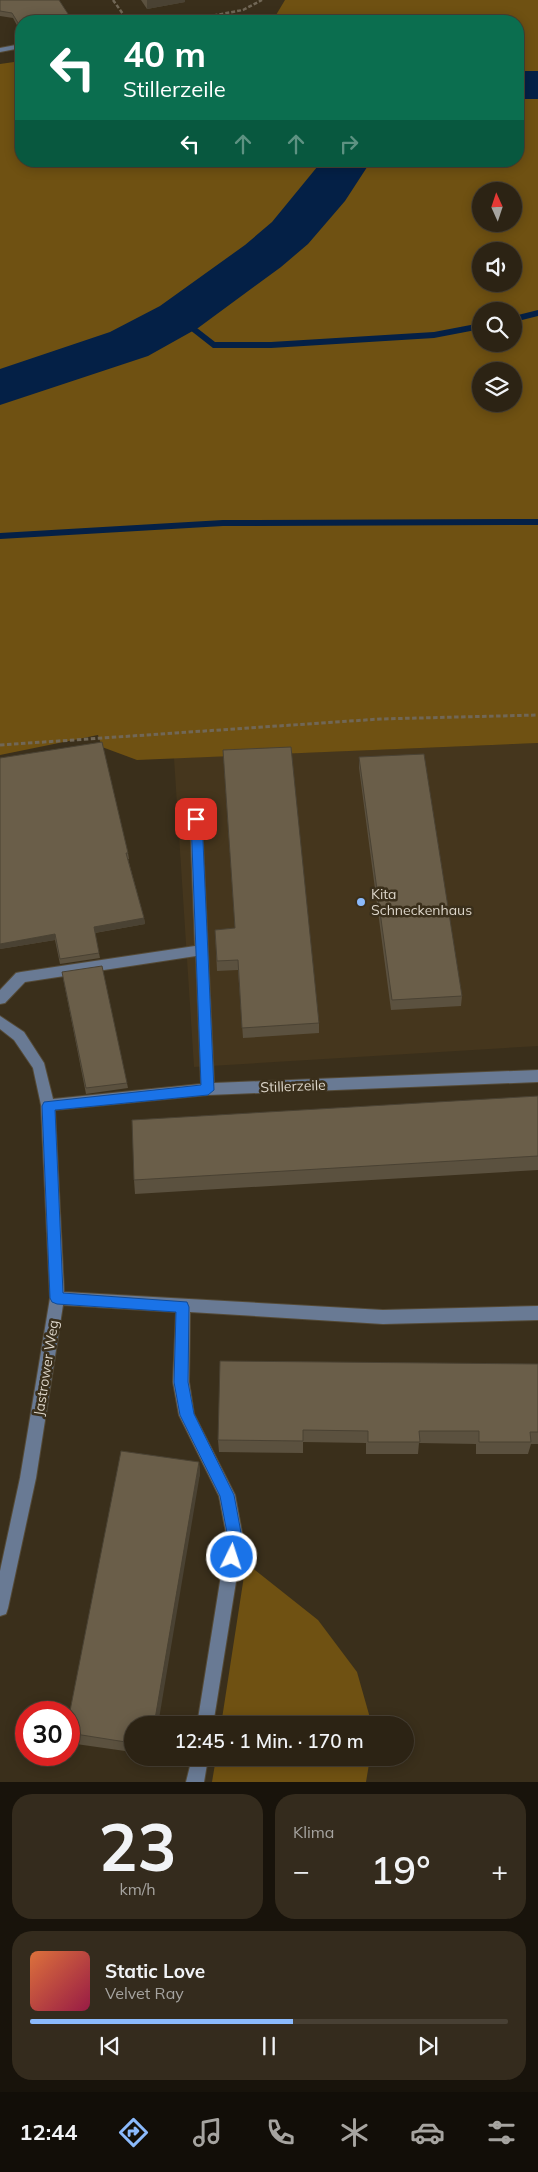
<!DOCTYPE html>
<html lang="de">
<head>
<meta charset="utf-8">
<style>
	:root { --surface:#2c2314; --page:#342b1d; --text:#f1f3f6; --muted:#a6a4a0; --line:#484034; --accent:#8bbafc }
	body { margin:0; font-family:Mulish,sans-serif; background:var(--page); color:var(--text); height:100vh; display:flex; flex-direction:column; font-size:19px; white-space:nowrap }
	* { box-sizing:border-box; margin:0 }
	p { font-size:16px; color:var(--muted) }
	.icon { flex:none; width:28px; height:28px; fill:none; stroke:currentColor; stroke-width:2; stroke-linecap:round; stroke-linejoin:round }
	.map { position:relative; height:1782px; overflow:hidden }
	.drawer { display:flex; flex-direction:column; gap:12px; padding:12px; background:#18130b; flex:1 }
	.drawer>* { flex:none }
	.guide { position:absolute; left:15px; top:15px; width:509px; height:152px; border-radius:20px; box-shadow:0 2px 12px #0003,0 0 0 1px var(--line); background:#0b6e4f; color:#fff; overflow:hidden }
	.needle { width:32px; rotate:357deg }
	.tools { position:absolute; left:472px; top:182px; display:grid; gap:10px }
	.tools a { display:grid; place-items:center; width:50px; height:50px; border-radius:50%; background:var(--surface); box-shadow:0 2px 12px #0003,0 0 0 1px var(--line); font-size:25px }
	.speed { position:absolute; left:15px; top:1701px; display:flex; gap:10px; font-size:25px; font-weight:700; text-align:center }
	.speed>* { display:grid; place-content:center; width:65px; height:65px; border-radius:50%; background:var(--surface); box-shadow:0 2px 12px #0003,0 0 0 1px var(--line); line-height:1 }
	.speed .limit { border:8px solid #d22; background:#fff; color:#111 }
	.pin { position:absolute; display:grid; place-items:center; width:42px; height:42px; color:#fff; margin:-21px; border-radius:10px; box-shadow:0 2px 8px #0006 }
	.me { position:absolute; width:55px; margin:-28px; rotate:4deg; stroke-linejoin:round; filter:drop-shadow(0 0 4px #0008) }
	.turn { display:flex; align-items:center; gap:18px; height:105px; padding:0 25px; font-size:22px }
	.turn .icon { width:65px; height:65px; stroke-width:2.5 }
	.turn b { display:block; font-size:35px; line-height:42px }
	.lanes { display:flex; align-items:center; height:48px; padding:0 25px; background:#0003; justify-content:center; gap:25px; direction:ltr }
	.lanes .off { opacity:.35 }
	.big { font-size:38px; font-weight:600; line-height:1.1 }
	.drawer .tile { flex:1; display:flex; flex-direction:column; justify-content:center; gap:8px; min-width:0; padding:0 18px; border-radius:20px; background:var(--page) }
	.drawer .dial { align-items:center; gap:0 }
	.dial b { font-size:65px; line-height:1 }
	.song { display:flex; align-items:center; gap:15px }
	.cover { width:60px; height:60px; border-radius:8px; background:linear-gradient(135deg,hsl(20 70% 55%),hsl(340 70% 35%)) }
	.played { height:5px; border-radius:2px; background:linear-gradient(90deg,var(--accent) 55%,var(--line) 55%) }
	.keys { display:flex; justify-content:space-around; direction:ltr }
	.heat { display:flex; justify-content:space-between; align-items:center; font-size:28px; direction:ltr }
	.drawer .tiles { flex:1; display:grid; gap:12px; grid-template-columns:1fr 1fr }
	.tile:last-child { grid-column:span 2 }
	.trip { position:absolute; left:124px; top:1716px; width:290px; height:50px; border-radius:25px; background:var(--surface); box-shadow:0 2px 12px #0003,0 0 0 1px var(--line); font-weight:600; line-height:50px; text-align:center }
	.menu { display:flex; height:80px; justify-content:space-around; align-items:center; background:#120e08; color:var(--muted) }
	.menu .icon { width:35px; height:35px }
	.menu .selected { color:var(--accent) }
	.menu b { font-size:22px; color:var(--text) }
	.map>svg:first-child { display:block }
	.built { fill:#45361d }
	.green { fill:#6f5112; fill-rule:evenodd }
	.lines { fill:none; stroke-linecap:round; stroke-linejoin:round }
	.stream { fill:#042046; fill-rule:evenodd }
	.river { fill:#042046; fill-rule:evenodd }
	.minor-casing { stroke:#544a37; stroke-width:2 }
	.path-far1 { stroke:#716756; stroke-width:2.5; stroke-dasharray:4 2; stroke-linecap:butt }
	.path { stroke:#716756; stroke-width:3; stroke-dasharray:4.5 2.5; stroke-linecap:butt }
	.minor { fill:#697a94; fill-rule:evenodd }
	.wall { fill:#5b513f }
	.shaded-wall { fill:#4a4233 }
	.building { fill:#6a5e49; stroke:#4a4233 }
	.route { fill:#1a73e8; stroke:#114b97 }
	.poi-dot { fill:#8bbafc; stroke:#3a2f1b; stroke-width:2 }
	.labels { text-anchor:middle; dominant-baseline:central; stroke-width:5; stroke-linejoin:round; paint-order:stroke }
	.poi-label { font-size:14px; fill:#ddd6ca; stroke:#3a2f1b; text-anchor:start }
	.street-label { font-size:14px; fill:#ddd6ca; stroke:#3a2f1b }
</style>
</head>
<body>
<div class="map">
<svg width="538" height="1782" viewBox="0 0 538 1782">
	<rect width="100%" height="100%" fill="#3a2f1b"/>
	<path class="built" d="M538 743V1046L194 1067 174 758Z"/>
	<path class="green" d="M285 0H538V743L137 760 102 747 98 735 0 755V64L21 61V161H518V21H241L276 15ZM481 191H514V224H481ZM481 251H514V284H481ZM481 311H514V344H481ZM481 371H514V404H481Z
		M246 1563 318 1620 357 1672 372 1725H221Z
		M216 1758H370L366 1782H212Z"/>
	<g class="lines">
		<path class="stream" d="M538 310V316L514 322V316Z
			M179 314 215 342H271L434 332 481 323V329L434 338 271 348H213L176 319 175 317Z
			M538 519V525L223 526 0 539V533L223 520Z"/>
		<path class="river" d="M518 71H538V99H518Z
			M322 161H371L345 201 308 244 281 267 198 328 148 356 0 405V369L110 332 160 306 245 245 272 222Z"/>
		<g class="minor-casing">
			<path id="minor" d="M21 44V48L0 52V48Z
				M196 814 202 819 214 1083 538 1070V1082L208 1095 55 1110 64 1292 383 1310 538 1306V1320L383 1324 190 1312 189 1382 194 1414 235 1495 243 1538 213 1725H197L227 1538 219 1496 179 1415 173 1382 176 1312 63 1305 36 1478 8 1608 6 1614 0 1616V1571L20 1478 50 1298 41 1105 33 1068 14 1040 0 1029V1016L24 1032 44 1063 53 1099 201 1084 196 956 25 982 5 1003 0 1004V990L16 973 21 972 195 946 190 819Z
				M192 1758H208L204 1782H186Z"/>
		</g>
		<path class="path-far1" d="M113 0 128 21
			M184 21 243 10 262 0"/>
		<path class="path" d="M0 745 380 719 538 715"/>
		<use href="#minor" class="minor"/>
	</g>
	<path class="wall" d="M0 0 72 20V21H21L20 31 13 18 0 16Z
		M141 0H185V2L147 9Z
		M223 750 319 1023V1033L243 1038 238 970 217 971 215 930 235 928Z
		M359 757 462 996 461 1006 391 1010 359 768Z
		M0 758 128 853 129 859H128L144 918 145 924 95 933 100 958 60 964 55 940 0 949Z
		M63 978 127 1083 128 1088 86 1094Z
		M538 1096V1170L135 1194 134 1180Z
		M538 1364V1444H531L528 1454H476V1444L419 1443 418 1454H366V1443L303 1442V1453L219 1452 218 1440Z
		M199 1462 200 1474 132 1725V1752L69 1743V1733Z"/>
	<path class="shaded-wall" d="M147 0H185V2L147 9Z
		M144 918 145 924 94 933V927Z
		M55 934V940L0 949V944Z
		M199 1462 200 1474 158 1725H154Z"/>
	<path class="building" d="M0 0H59L72 20 63 21H21V25L20 26 12 13 0 11Z
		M102 742 128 853H126L144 918 94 927 99 953 60 959 55 934 0 944V758Z
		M291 747 319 1023 242 1028 238 960 217 961 215 930 235 928 223 750Z
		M424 754 462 996 392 1000 359 757Z
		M102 966 127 1083 86 1088 62 972Z
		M538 1096V1156L134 1180 132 1120Z
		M220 1361 538 1364V1432H530L531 1442H479V1431H419L420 1442H368V1431L303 1430V1441L218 1440Z
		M121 1451 199 1462 154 1725H132V1743L69 1733V1716Z"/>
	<path class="route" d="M196 815 202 819 214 1090 208 1095 55 1110 63 1293 187 1302 189 1307 188 1382 194 1414 234 1495 242 1538 237 1562 232 1564 227 1562 225 1557 228 1538 220 1496 180 1415 174 1382 176 1312 57 1304 52 1302 50 1298 42 1106 44 1102 201 1085 191 819Z"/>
	<circle class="poi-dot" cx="361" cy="902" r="5"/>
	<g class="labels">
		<g class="poi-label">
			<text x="371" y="894">Kita<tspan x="371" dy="16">Schneckenhaus</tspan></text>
		</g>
		<g class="street-label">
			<text transform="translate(293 1086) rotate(-2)">Stillerzeile</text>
			<text transform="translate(46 1368) rotate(-81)">Jastrower Weg</text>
		</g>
	</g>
</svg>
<div class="tools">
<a><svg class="needle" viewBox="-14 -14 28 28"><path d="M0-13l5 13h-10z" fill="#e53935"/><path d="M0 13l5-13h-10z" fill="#a6a4a0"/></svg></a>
<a><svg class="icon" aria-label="sound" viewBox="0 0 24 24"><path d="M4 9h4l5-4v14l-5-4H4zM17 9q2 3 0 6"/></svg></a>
<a><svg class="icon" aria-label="search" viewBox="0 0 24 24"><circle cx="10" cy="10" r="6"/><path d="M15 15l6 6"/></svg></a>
<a><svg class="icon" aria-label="layers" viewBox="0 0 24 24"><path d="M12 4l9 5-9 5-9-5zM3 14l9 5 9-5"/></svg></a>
</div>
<div class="speed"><div class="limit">30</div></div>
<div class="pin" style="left:196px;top:819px;background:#d93025"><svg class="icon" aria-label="arrive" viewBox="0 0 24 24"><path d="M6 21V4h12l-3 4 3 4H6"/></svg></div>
<svg class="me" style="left:232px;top:1557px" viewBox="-20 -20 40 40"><circle r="17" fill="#1a73e8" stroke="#fff" stroke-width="3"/><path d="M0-11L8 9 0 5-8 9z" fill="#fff"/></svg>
<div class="trip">12:45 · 1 Min. · 170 m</div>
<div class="guide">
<div class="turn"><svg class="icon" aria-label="left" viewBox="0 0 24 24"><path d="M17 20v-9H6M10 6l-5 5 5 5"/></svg><div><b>40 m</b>Stillerzeile</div></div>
<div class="lanes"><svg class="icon" aria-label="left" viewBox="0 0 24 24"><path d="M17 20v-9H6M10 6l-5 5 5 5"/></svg><svg class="icon off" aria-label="ahead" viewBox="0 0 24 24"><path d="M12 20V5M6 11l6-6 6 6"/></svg><svg class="icon off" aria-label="ahead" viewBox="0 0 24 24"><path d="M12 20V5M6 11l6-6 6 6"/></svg><svg class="icon off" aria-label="right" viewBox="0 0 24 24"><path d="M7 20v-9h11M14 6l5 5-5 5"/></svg></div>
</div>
</div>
<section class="drawer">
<div class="tiles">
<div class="tile dial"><b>23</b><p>km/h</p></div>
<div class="tile"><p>Klima</p>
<div class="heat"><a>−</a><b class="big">19°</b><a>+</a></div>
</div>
<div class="tile">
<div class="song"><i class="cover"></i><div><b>Static Love</b><p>Velvet Ray</p></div></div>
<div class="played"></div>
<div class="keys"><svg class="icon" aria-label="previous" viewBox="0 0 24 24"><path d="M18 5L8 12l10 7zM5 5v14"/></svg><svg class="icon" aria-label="pause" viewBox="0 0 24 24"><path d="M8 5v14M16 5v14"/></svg><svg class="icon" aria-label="next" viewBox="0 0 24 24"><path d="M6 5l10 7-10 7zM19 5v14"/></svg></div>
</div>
</div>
</section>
<nav class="menu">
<b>12:44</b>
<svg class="icon selected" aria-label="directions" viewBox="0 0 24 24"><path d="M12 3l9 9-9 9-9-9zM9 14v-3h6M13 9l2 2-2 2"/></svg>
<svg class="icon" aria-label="music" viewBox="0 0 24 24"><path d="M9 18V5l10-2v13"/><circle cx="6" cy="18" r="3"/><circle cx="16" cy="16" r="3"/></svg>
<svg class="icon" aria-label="phone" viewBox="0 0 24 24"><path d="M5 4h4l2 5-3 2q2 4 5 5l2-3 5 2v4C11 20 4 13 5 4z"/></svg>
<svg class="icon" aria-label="climate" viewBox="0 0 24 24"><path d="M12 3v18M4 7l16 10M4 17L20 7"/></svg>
<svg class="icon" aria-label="car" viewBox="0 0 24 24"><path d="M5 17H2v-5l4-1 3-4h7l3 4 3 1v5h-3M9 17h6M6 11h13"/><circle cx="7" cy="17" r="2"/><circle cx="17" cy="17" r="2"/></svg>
<svg class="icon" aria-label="filters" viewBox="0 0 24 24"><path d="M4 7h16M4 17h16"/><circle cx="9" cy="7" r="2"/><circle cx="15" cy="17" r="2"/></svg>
</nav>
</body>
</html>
